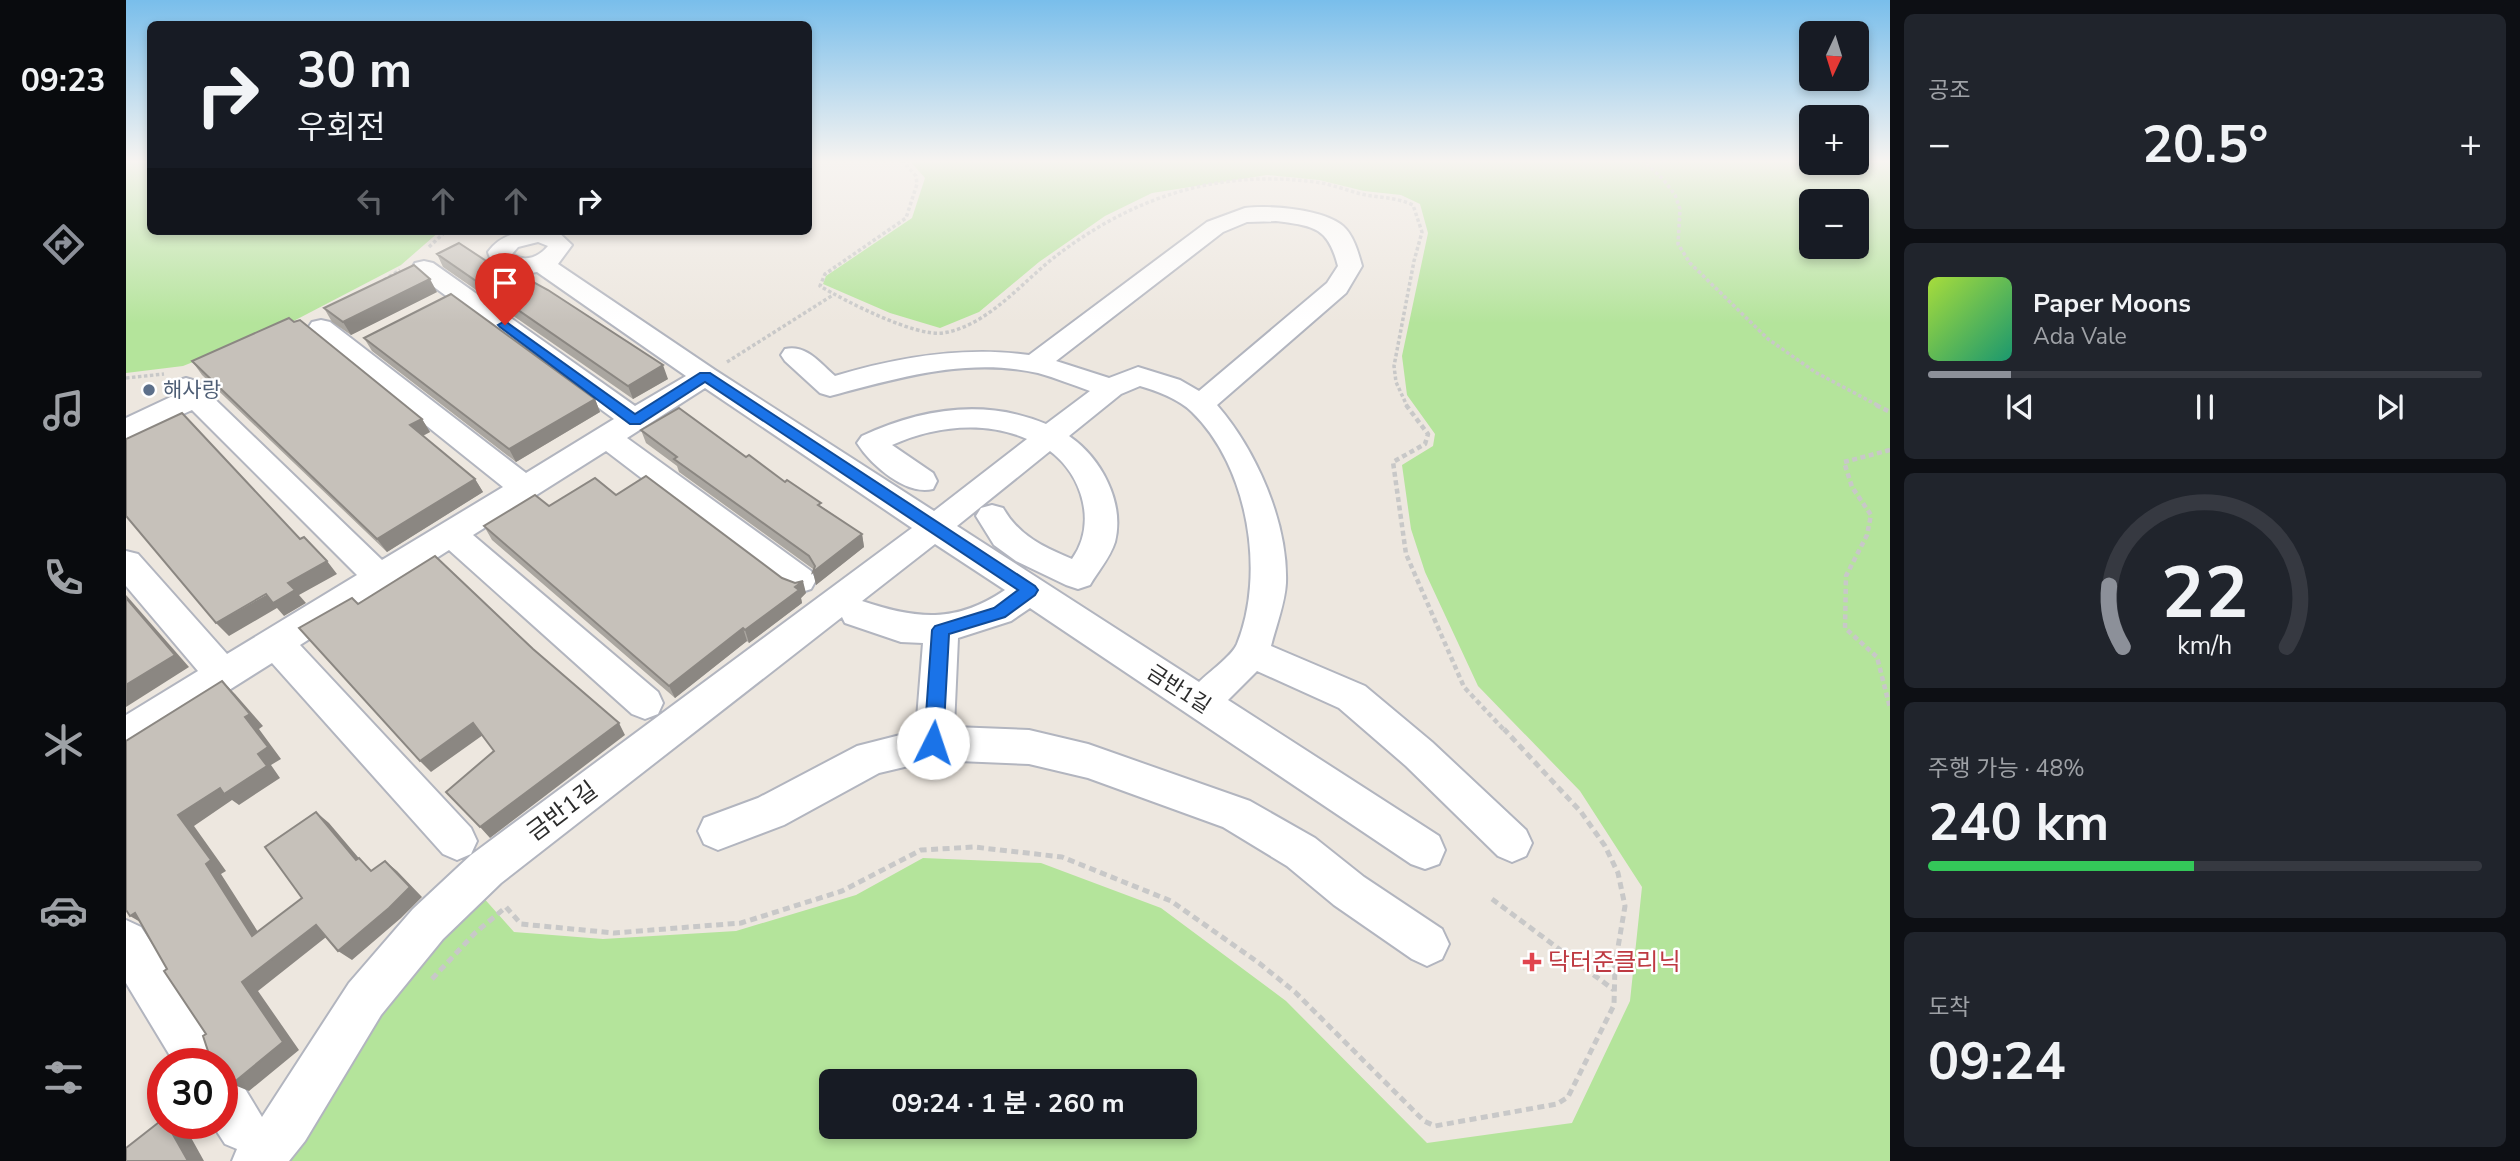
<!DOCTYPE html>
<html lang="ko">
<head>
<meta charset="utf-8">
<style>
	:root { --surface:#171b24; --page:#20242c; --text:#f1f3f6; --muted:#9ea1a6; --line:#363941; --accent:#8c9099 }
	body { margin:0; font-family:"Nunito Sans","Noto Sans KR",sans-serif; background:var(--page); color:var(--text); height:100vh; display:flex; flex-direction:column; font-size:26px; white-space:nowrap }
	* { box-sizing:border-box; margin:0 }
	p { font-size:23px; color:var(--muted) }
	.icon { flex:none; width:38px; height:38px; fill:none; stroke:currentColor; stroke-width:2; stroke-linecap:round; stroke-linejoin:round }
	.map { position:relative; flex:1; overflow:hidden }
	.sheet { display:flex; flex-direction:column; gap:14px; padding:14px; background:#0d0f14; width:630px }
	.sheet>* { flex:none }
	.top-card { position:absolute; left:21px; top:21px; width:665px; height:214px; border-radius:10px; box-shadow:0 4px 10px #0003; background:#171b24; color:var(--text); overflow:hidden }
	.needle { width:46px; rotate:184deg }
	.fabs { position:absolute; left:1673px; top:21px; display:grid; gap:14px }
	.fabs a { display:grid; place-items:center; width:70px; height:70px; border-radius:10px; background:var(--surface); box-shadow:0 4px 10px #0003; font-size:35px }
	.speed { position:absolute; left:21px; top:1048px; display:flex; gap:14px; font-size:35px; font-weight:700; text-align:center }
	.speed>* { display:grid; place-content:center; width:91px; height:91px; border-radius:50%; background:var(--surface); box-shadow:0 4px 10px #0003; line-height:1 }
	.speed .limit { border:10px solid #d22; background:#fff; color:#111 }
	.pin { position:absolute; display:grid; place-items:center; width:60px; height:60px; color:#fff; margin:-72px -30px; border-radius:50% 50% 50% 0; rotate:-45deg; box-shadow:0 0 7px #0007 }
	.pin .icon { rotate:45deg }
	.me { position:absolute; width:77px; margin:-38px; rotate:4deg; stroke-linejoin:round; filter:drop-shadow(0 0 5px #0008) }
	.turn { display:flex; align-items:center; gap:24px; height:147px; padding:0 35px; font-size:32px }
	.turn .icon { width:91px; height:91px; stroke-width:2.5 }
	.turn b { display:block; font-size:49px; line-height:60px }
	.lanes { display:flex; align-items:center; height:66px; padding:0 35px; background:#0003; justify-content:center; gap:35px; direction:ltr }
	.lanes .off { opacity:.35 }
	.big { font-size:52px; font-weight:700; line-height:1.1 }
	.sheet .card { flex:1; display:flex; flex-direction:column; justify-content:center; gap:10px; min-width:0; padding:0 24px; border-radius:10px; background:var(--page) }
	.sheet .dial { align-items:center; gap:0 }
	.dial svg { height:182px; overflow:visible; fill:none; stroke:var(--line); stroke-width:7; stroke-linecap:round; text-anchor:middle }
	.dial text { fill:var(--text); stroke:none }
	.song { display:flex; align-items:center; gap:21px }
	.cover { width:84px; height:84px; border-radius:10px; background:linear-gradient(135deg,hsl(80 70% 55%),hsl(160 70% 35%)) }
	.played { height:7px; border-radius:4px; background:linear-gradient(90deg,var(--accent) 15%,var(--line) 15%) }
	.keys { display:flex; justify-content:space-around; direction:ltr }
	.heat { display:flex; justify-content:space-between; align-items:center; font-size:38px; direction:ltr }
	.charge { height:10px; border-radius:5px; background:linear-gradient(90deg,#34c759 48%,var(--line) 0) }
	.trip { position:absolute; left:693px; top:1069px; width:378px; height:70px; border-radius:10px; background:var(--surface); box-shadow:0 4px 10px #0003; font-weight:700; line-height:70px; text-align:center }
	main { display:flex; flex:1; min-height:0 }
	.dock { display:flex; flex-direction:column; width:126px; justify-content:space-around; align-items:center; background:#090b0e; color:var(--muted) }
	.dock .icon { width:49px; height:49px }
	.dock .on { color:var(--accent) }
	.dock b { font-size:32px; color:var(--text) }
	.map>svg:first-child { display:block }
	.green { fill:#b4e49b; fill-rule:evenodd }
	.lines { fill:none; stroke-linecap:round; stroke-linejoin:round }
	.street-casing { stroke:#b2b5bf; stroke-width:4 }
	.path-far2 { stroke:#c8c8c8; stroke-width:3.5; stroke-dasharray:3.5 2.5; stroke-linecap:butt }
	.path-far1 { stroke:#c8c8c8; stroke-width:4.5; stroke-dasharray:5 3.5; stroke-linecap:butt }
	.path { stroke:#c8c8c8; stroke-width:5; stroke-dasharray:7 4.5; stroke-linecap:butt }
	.street { fill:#fff; fill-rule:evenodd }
	.wall { fill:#aaa6a0 }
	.shaded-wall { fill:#8b8782 }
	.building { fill:#c6c1ba; stroke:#8b8782; stroke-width:2 }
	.route { fill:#1a73e8; stroke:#114b97; stroke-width:2 }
	.service-dot { fill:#5c6f8a; stroke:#fff; stroke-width:2.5 }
	.health-dot { fill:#e0444e; stroke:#fff; stroke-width:2.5 }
	.labels { text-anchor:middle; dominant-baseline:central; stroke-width:5; stroke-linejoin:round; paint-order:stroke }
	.service-label { font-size:21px; fill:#4e5e75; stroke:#fff; text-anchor:start }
	.street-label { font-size:21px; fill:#2c2c2c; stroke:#fff }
	.near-street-label { font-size:24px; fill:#2c2c2c; stroke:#fff }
	.near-health-label { font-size:24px; fill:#be3a42; stroke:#fff; text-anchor:start }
</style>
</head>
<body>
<main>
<nav class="dock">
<b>09:23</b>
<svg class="icon on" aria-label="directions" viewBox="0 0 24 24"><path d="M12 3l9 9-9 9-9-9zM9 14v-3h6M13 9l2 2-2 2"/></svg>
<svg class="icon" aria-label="music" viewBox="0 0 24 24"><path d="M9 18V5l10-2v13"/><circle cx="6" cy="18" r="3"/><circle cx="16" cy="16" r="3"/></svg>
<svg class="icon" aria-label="phone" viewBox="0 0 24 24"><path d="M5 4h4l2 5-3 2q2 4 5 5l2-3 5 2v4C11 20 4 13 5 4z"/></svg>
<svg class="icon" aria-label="climate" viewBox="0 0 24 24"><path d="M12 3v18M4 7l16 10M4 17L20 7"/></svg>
<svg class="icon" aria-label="car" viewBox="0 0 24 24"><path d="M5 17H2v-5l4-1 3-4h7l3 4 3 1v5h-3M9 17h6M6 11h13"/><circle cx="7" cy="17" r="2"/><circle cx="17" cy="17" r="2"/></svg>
<svg class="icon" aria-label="filters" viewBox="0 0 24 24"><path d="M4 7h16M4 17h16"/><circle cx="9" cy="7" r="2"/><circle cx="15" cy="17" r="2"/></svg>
</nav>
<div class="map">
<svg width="1764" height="1161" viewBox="0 0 1764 1161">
	<rect width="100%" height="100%" fill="#ede7df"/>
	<path class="green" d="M0 160H24V231H314L275 265 158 326 57 366 0 373Z
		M783 160H1685V163L1764 160V1161H161L263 1001 355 895 388 932 477 939 610 931 730 895 797 858 915 863 1035 908 1160 1001 1301 1143 1446 1123 1504 1001 1516 887 1454 791 1352 686 1299 572 1285 529 1276 465 1307 446 1309 434 1281 395 1276 356 1302 233 1294 204 1275 195 1238 191 1193 180 1141 175 1026 193 979 216 913 262 853 312 814 328 764 313 697 284 700 276 786 218 799 178ZM1685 201H1731V247H1685ZM705 1082H1059V1127H705Z"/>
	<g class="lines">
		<g class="street-casing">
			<path id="street" d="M1119 208C1144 205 1197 209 1217 226 1228 236 1232 252 1236 266L1220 293 1091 405C1130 450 1162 522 1160 583 1159 603 1150 626 1145 646L1239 686 1306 742 1400 830 1406 843 1400 856 1386 862 1372 856 1280 766 1213 708 1131 671 1102 700 1313 836 1319 850 1313 864 1299 869 1285 864 904 608 885 621 832 638 828 727 903 730 962 744 1124 801 1189 838 1238 877 1316 929 1323 944 1316 959 1301 966 1286 959 1208 905 1161 866 1097 827 962 778 903 764 808 760 753 773 658 825 592 850 578 844 572 831 578 818 632 798 731 746 790 731 797 643 775 642 719 623 716 617 375 883 317 939 255 1015 179 1141 163 1161H106L111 1149 99 1144 86 1124H96V1072L113 1079 136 1117 223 983 287 909 345 855 786 528 579 388 501 438 685 571 690 580 685 589 673 593 661 589 480 451 347 535 532 692 537 703 532 714 519 719 506 714 323 550 174 645 345 828 351 841 345 854 331 860 317 854 146 663 13 747 0 751V715L72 671 0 586V551L12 554 101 654 231 575 66 410 0 440V418L51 394 46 387 50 381 60 378 70 381 256 560 377 487 186 334 182 328 186 322 195 320 204 322 400 473 488 419 289 273 286 268 289 263 298 261 307 263 509 406 560 376 411 272C393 275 367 273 362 252 378 229 405 231 431 231L446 245 432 264 589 370 808 511 901 439C859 420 807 426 766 445L807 473 811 481 807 489C780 496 745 465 731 443L736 436C794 409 858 398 920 424L964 391C947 385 930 378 912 373 841 357 772 378 704 396L694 393 659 361 655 355 659 349C680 344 694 363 709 376 772 357 837 346 903 355L1081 222ZM1150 221C1188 226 1202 227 1212 266L1201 283 1073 391 1054 380 1012 367 983 378 930 361 1097 232 1121 222ZM412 242 422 246C413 257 399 263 386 254L392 247ZM1014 386C1031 391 1053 399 1066 412 1122 466 1140 573 1111 644 1105 657 1084 671 1073 682L831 526 924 451C957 476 971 524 946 559 917 547 893 536 877 508L866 505 855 508 850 516 868 545 890 561 940 585 952 589 964 585C972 571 984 558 989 542 999 502 975 458 943 436L995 394ZM809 544 879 590C829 624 790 619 736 601Z
				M0 920 15 927 93 1047 99 1064 96 1072V1064H49L0 983Z"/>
		</g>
		<path class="path-far2" d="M776 160 790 176 791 184 780 218 699 274 694 286C719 301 789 337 817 333 862 326 897 281 930 256 1007 197 1092 169 1189 182 1205 184 1220 190 1235 194 1253 198 1270 197 1287 205L1296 232 1288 261 1268 366 1270 382 1281 406
			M1516 160 1537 179 1549 195 1554 209 1552 244 1564 263 1642 339 1689 372 1753 406
			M303 247 320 231
			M258 280 274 270
			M601 362 707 295
			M0 378 38 374"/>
		<path class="path-far1" d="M1280 405 1302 434 1299 444 1267 462 1280 554 1338 687 1379 731
			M1750 405 1764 412
			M1764 450 1718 462 1726 487 1745 515 1741 535 1720 576 1719 628 1751 657 1764 708"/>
		<path class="path" d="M1366 899 1488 990
			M306 979 349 933 380 907 395 924 488 933 615 923 716 891 795 850 848 847 936 857 1045 901 1133 963 1169 992 1298 1121 1309 1126 1431 1104 1442 1097 1488 1005 1489 965 1499 906 1492 873 1479 846 1455 812 1378 729"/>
		<use href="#street" class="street"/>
	</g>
	<path class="wall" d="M311 254 383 276 542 379 507 399 317 267Z
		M311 292 225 335 206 322 198 308Z
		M238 338 469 399 474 412 390 462 246 351Z
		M66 361 296 419 304 432 297 436 349 479 357 492 261 552 76 375Z
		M515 430 620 457 659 482 736 534 738 547 690 585 687 569 553 472 551 466 520 443Z
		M490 495 656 578 680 593 675 598 676 603 623 643 621 641 549 698 366 540 358 526 423 506Z"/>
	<path class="shaded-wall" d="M304 279 311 292 225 335 217 322Z
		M537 365 542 379 507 399 502 386Z
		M469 399 474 412 390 462 383 449Z
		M296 419 304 432 292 438 284 425Z
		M349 479 357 492 261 552 251 539Z
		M736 534 738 547 690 585 687 572Z
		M201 561 211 574 173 595 180 603 158 616 151 608 103 636 90 623Z
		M677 581 680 593 675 598 676 603 623 643 619 630Z
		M0 595 63 667 0 707Z
		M617 628 621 641 549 698 543 686Z
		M96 681 109 694 137 726 133 729 155 759 145 765 154 778 113 805 106 800 68 826 100 871 95 874 141 946 126 936 80 864 52 815 132 754Z
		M347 723 357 735 305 772 294 761Z
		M493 723 499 735 364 838 354 827Z
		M190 812 203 823 243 870 230 860Z
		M259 861 271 871 296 897 275 918 226 960 212 951Z
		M9 913 21 926 4 916Z
		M190 925 204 934 132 991 173 1050 123 1091 106 1084 116 982Z
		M41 1124H54L58 1125 78 1161H62Z"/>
	<path class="building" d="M333 243 383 276 391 273 422 290 537 365 502 386 311 254Z
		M288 265 304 279 217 322 198 308Z
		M325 294 469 399 383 449 238 338Z
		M163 318 168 322 174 320 296 419 284 425 349 479 251 539 66 361Z
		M553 408 620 457 623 455 659 482 661 480 695 503 692 505 736 534 687 572 689 566 683 556 548 459 551 457 515 430Z
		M56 413 174 539 178 537 201 561 162 583 169 590 147 603 140 594 90 623 0 516V439Z
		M520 476 656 578 669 583 677 581 669 587 673 590 619 630 617 628 543 686 358 526 409 495 423 506 469 478 490 495Z
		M309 556 407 649 493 723 354 827 320 792 368 751 347 723 294 761 173 628 226 598 232 604Z
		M0 598 49 655 0 685Z
		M96 681 124 714 119 717 142 747 132 754 141 766 98 794 94 788 52 815 85 860 80 864 126 936 176 898 139 847 190 812 230 860 233 858 245 871 259 861 284 887 263 908 212 951 190 925 116 982 157 1042 106 1084 98 1070 96 1069V1064H88L84 1057 77 1036 80 1034 38 971 41 969 9 913 4 916 0 910V741Z
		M37 1119V1124H41L62 1161H0V1148Z"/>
	<linearGradient id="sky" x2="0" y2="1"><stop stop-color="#79beeb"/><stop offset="0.5" stop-color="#f7f4f1"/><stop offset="1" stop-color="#f7f4f1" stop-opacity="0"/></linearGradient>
	<rect width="1764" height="323" fill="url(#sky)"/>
	<path class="route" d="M379 321 509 414 574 373H584L909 586 912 590 909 595 879 617 823 634 817 743 814 748 807 751 801 748 798 743 806 630 809 626 868 608 892 590 579 382 514 424H504L374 327 372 325Z"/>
	<circle class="service-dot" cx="23" cy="390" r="7"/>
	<path class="health-dot" d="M1402.5 951.5h7v7h7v7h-7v7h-7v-7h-7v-7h7z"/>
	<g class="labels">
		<g class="service-label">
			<text x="37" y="390">해사랑</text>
		</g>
		<g class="street-label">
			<text transform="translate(1053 689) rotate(33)">금반1길</text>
		</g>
		<g class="near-street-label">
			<text transform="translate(436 811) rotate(-37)">금반1길</text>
		</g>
		<g class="near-health-label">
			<text x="1422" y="962">닥터준클리닉</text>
		</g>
	</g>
</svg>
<div class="fabs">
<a><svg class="needle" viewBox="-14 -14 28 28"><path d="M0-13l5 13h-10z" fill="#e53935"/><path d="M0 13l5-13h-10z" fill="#9ea1a6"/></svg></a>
<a>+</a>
<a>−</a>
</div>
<div class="speed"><div class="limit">30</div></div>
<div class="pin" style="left:379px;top:325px;background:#d93025"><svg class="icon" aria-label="arrive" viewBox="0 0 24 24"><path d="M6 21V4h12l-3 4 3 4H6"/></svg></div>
<svg class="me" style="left:807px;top:743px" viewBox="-20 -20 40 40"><circle r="19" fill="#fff"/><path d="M0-13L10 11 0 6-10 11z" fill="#1a73e8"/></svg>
<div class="trip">09:24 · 1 분 · 260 m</div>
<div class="top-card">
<div class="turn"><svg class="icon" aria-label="right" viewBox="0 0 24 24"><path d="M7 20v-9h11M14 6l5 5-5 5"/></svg><div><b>30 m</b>우회전</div></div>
<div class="lanes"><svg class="icon off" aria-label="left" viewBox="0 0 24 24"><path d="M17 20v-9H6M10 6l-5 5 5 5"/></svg><svg class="icon off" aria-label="ahead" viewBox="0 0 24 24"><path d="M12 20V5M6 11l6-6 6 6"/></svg><svg class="icon off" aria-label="ahead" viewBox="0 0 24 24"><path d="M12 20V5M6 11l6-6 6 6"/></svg><svg class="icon" aria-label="right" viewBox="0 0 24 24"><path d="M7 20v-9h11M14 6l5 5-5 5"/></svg></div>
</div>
</div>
<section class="sheet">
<div class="card"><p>공조</p>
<div class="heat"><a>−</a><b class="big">20.5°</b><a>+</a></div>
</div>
<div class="card">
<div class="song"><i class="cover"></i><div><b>Paper Moons</b><p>Ada Vale</p></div></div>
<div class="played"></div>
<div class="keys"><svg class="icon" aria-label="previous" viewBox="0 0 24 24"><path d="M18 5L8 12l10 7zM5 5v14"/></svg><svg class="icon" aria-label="pause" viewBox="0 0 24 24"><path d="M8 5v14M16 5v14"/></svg><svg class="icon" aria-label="next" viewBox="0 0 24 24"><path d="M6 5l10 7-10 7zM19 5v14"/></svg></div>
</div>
<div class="card dial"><svg viewBox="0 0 100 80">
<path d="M14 69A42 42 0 1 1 86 69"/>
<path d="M14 69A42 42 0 0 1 8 42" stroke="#8c9099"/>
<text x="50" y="56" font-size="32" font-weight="700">22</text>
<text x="50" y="72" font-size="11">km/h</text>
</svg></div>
<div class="card"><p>주행 가능 · 48%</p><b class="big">240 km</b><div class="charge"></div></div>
<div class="card"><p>도착</p><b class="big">09:24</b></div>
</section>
</main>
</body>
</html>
